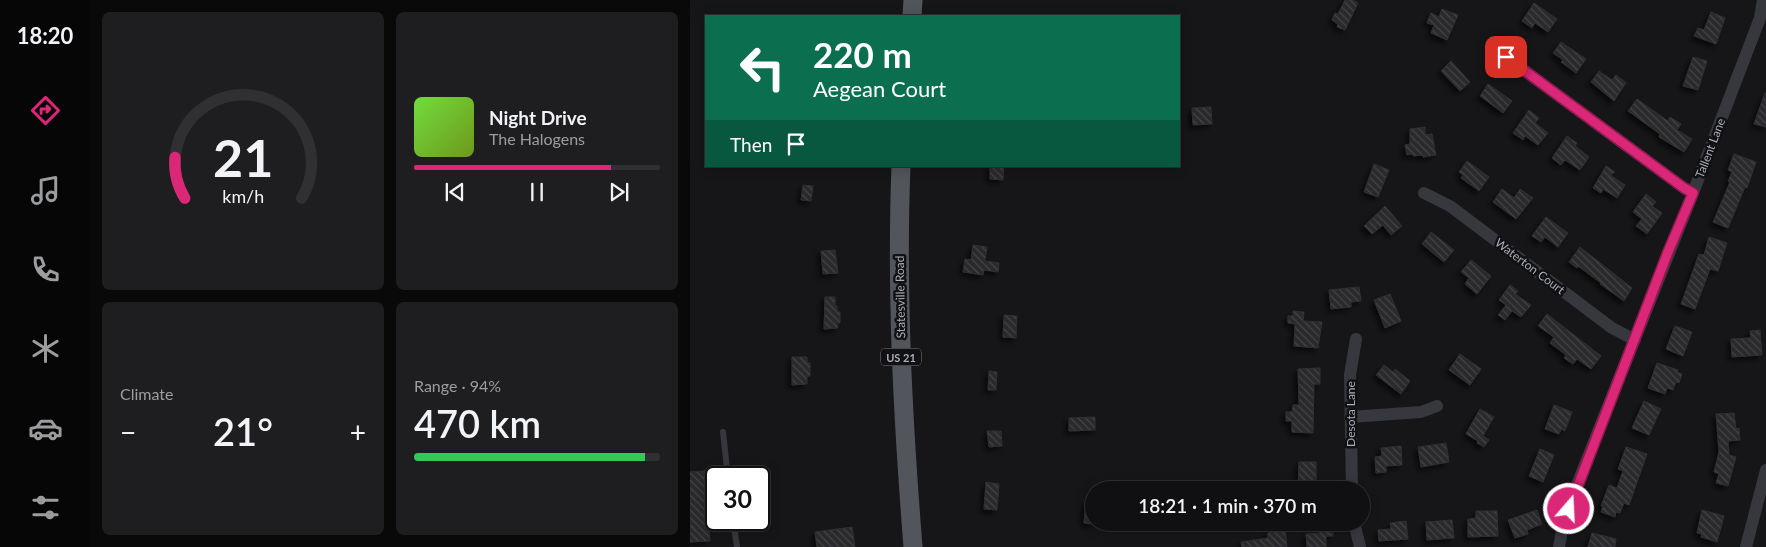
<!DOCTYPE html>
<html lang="en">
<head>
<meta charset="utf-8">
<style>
	:root { --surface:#101012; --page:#1e1e20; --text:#f1f3f6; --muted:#9c9d9f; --line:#303032; --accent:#db2777 }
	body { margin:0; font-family:Lato,sans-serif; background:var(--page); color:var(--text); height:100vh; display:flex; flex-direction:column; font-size:19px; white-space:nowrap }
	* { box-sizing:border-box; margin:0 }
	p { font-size:16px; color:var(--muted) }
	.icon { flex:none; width:28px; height:28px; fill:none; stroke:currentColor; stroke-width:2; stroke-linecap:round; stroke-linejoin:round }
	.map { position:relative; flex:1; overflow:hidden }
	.sheet { display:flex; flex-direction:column; gap:12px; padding:12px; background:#09090a; width:600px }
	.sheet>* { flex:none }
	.banner { position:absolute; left:15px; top:15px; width:475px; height:152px; border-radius:0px; box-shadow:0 2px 12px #0003,0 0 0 1px var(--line); background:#0b6e4f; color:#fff; overflow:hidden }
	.speed { position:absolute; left:15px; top:466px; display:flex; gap:10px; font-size:25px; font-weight:700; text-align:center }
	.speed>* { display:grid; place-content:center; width:65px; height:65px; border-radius:50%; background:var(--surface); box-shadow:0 2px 12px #0003,0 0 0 1px var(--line); line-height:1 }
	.speed .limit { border:2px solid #111; border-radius:8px; background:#fff; color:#111 }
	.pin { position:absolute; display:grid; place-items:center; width:42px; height:42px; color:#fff; margin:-21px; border-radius:10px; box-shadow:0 2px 8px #0006 }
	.me { position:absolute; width:55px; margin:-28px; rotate:19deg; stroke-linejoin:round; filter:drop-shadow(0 0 4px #0008) }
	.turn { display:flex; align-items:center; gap:18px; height:105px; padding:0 25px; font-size:22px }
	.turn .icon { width:65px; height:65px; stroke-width:2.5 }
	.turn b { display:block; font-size:35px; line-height:42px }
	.then { display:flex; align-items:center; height:48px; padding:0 25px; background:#0003; gap:10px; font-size:19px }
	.big { font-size:38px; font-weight:600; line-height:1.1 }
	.sheet .card { flex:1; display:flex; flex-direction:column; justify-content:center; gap:8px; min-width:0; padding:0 18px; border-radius:8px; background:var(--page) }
	.sheet .dial { align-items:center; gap:0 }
	.dial svg { height:130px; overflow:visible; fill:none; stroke:var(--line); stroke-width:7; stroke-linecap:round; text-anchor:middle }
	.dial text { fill:var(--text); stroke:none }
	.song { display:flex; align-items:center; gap:15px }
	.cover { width:60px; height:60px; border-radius:8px; background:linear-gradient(135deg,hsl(100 70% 55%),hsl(80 70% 35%)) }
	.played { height:5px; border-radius:2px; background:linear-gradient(90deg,var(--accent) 80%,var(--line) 80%) }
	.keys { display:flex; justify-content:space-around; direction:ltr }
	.heat { display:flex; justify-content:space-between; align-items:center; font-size:28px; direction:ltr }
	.charge { height:8px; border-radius:4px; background:linear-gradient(90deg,#34c759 94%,var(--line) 0) }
	.sheet .tiles { flex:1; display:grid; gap:12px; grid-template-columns:repeat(2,1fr) }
	.trip { position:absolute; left:395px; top:481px; width:285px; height:50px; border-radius:25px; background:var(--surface); box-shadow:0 2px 12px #0003,0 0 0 1px var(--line); font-weight:600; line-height:50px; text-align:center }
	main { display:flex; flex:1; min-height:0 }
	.tab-bar { display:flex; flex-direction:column; width:90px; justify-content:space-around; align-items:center; background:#060607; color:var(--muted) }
	.tab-bar .icon { width:35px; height:35px }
	.tab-bar .on { color:var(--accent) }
	.tab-bar b { font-size:22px; color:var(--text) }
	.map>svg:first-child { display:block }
	.building { fill:url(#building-back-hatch); stroke:#303034; filter:url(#shadow) }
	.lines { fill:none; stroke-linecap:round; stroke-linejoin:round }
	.service { stroke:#37383d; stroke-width:6 }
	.minor { stroke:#37383d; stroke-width:12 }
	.primary { stroke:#53555c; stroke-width:19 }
	.route-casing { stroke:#8e194d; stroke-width:12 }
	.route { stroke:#db2777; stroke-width:9 }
	.labels { text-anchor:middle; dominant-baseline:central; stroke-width:5; stroke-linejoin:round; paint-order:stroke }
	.shield { fill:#111113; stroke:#7b7e86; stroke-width:1 }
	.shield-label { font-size:11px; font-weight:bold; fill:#a8adb8 }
	.street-label { font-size:12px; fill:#a8adb8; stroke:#111113 }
</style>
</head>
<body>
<main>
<nav class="tab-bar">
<b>18:20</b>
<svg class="icon on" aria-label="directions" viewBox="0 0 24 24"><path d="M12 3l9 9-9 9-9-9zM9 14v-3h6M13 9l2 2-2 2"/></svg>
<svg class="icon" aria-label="music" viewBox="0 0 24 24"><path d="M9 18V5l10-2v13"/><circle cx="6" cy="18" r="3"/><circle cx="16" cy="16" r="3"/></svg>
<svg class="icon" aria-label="phone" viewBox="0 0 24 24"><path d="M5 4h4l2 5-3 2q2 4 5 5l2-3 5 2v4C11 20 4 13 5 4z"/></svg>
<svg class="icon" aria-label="climate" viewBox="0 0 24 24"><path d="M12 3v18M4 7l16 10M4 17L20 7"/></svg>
<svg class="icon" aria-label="car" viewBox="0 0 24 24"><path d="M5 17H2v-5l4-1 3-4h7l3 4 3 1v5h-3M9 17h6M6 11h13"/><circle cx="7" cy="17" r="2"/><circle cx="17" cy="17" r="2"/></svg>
<svg class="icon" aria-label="filters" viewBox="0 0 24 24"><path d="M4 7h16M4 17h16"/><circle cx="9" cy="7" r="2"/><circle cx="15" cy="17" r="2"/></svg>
</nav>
<section class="sheet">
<div class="tiles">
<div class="card dial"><svg viewBox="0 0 100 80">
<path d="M14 69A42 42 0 1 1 86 69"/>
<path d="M14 69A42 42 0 0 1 8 44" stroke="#db2777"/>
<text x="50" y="56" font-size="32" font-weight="700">21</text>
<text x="50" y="72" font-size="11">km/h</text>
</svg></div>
<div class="card">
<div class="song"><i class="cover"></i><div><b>Night Drive</b><p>The Halogens</p></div></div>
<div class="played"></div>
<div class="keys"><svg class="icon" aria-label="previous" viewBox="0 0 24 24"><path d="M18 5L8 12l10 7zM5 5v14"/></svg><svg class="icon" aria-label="pause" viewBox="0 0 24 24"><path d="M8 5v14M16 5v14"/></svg><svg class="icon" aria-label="next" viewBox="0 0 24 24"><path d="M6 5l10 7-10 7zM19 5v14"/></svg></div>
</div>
<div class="card"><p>Climate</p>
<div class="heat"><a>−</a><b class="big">21°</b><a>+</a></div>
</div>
<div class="card"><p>Range · 94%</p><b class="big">470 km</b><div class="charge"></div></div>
</div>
</section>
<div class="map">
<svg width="1076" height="547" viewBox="0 0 1076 547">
	<defs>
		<pattern id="building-back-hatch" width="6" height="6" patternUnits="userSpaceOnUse" patternTransform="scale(1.25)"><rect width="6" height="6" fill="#29292c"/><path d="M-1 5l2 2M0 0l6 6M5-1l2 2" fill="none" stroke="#454548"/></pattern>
		<filter id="shadow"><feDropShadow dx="-3.5" dy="3.5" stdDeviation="2.5" flood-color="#0009"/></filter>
	</defs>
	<rect width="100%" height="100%" fill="#161618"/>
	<path class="building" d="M655 0H662L668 3 655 30 647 27 648 24 642 20 645 13 648 14Z
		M844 3 867 19 858 32 845 23 842 28 832 21Z
		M752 9 768 15 757 40 741 33 744 25 737 23 741 13 749 17Z
		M1021 12 1035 18 1026 44 1004 36 1008 28 1014 30Z
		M871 42 896 59 886 73 871 62 873 60 863 53Z
		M1003 57 1017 61 1008 90 993 86Z
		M761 61 780 82 770 91 751 71Z
		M909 71 922 80 926 75 936 83 924 101 901 82Z
		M798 84 822 101 813 113 790 96Z
		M1075 93H1076V127L1064 124Z
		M947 99 978 121 980 117 991 124 987 130 1002 139 994 152 969 137 970 134 938 111Z
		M521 107 522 124 503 125 502 108Z
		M839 110 849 118 845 123 858 133 848 145 835 136 833 140 823 133Z
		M735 127V135L742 134 746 155 733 157V155L723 156V154L717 155 715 145 720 144V129Z
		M877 136 887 143 885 146 899 157 890 170 875 160 871 165 862 158Z
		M1044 154 1066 162 1057 188 1055 187 1038 228 1023 222 1040 182 1038 181 1042 172 1038 170Z
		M777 161 799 177 789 191 771 178 773 175 769 172Z
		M684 164 699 170 688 197 674 192Z
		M300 166H314L313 180 300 179Z
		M916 166 925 172 920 175 935 185 927 198 913 189 911 193 903 188Z
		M113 185 123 186 121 201 111 200Z
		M812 189 824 198 830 189 843 198 826 219 803 202Z
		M956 194 966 202 962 206 972 213 957 234 946 226 952 219 943 212Z
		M695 206 712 226 701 235 693 225 682 234 674 226Z
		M856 217 878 233 868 247 855 237 851 242 842 236Z
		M741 232 764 250 754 262 732 244Z
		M1019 237 1037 243 1028 271 1020 269 1005 309 991 304 1009 254 1014 255Z
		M283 245 297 247 295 261 309 263 308 272 294 270 293 275 273 272 275 259 281 260Z
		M890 247 942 288 934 301 910 284 911 283 888 266 887 268 879 262Z
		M145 250 148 273 133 274 131 251Z
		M781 260 801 276 787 294 775 284 779 278 771 272Z
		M820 285 828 291 825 294 841 305 831 317 822 311 815 320 808 315 816 305 809 300Z
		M669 287 671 301 661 302V307L641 309 639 290Z
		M700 294 711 321 695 328 684 300Z
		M135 297H145V306H147V312H150V323H147L148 328 134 329Z
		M603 311 614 312 613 321 632 322 628 348 604 346 605 324 598 323V316H603Z
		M857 314 911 356 901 369 887 359 883 364 874 358 876 355 860 343 864 337 848 326Z
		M314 315 327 316 326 338 313 337Z
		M985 326 1002 332 993 356 976 349Z
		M1070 330 1072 355 1042 357 1041 339 1061 338 1060 331Z
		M770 354 791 369 780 385 759 370Z
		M102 357H117V363H120V376H117V384L102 385Z
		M967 363 988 370 987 372 992 374 989 383 986 382 983 390 977 388 975 394 958 388Z
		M694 365 703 372 705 369 720 381 711 394 686 375Z
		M630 368V384H624L623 433 602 432V421H596V412H602L603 405H609L608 369Z
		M299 371 307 372 306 390H298Z
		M954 401 971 409 959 435 942 428Z
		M864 405 882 412 875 431 871 429 869 434 855 429Z
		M790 409 804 417 793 436 799 440 794 447 787 443 788 441 776 434Z
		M1044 413 1046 429 1049 428 1050 440 1038 441 1039 455 1046 457 1038 486 1026 483 1029 474 1024 472 1029 452 1026 414Z
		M405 417V430L379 431V418Z
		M297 431H311L312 446 299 447Z
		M756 443 759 462 731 467 728 447Z
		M711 446 712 465 696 466V472L686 473 685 457 692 456 691 448Z
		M936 447 957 454 939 505 934 503 930 513 926 512 925 517 911 512 913 506H911L919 485 927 488 933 471 928 469Z
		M850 449 864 455 853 482 839 476Z
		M609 462H626V490H608Z
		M15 471 20 541 0 542V472Z
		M296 482 309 484 307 510 294 509Z
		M396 501H404L403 524 394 523Z
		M847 510 852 524 837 530 838 534 825 538 818 520Z
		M1012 510 1034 516 1027 542 1011 537 1012 534 1007 533Z
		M786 511H807L808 536 778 537V519L786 518Z
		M762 520 764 538 737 540 736 522Z
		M716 521 718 539 689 541 688 530 701 529 700 523Z
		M629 522H642L643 536H636V547H617L616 534 630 533Z
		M162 527 165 547H127L125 532Z
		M595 528 597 547H552L551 542 578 538V533L583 532V530Z
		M902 533 926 539 925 547H898Z"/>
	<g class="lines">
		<path class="service" d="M33 432 38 478
			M43 520 47 547"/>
		<path class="minor" d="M804 43 816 57 994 188 1003 193
			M734 193 760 206 922 328 945 340
			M660 417 731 412 747 406
			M662 490 660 375 666 339
			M664 522 670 547
			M869 547 873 525 884 492 1003 193 1070 18 1073 0
			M1056 547 1076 470"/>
		<path class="primary" d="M222 16 223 0
			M211 166C206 293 213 420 223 547"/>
	</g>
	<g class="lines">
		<g class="route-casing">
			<path id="route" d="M816 57 994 188 1003 193 978 252 879 509"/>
		</g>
		<use href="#route" class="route"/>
	</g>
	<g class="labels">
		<rect class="shield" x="191" y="348.5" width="40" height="17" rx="4"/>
		<g class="shield-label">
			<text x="211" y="357">US 21</text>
		</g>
		<g class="street-label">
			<text transform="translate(1020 148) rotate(-69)">Tallent Lane</text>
			<text transform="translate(840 266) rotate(37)">Waterton Court</text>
			<text transform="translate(210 297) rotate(-91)">Statesville Road</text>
			<text transform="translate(660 414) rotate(-90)">Desota Lane</text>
		</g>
	</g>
</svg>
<div class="speed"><div class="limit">30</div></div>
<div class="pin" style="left:816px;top:57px;background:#d93025"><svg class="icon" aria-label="arrive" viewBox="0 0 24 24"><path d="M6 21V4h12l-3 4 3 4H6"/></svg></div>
<svg class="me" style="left:879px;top:509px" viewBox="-20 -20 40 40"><circle r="17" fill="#db2777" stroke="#fff" stroke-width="3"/><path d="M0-11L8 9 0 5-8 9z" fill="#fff"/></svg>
<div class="trip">18:21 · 1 min · 370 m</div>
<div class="banner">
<div class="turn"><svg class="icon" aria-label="left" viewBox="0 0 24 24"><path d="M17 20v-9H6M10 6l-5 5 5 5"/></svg><div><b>220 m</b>Aegean Court</div></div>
<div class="then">Then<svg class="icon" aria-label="arrive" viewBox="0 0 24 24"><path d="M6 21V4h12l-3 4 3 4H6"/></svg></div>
</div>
</div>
</main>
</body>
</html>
